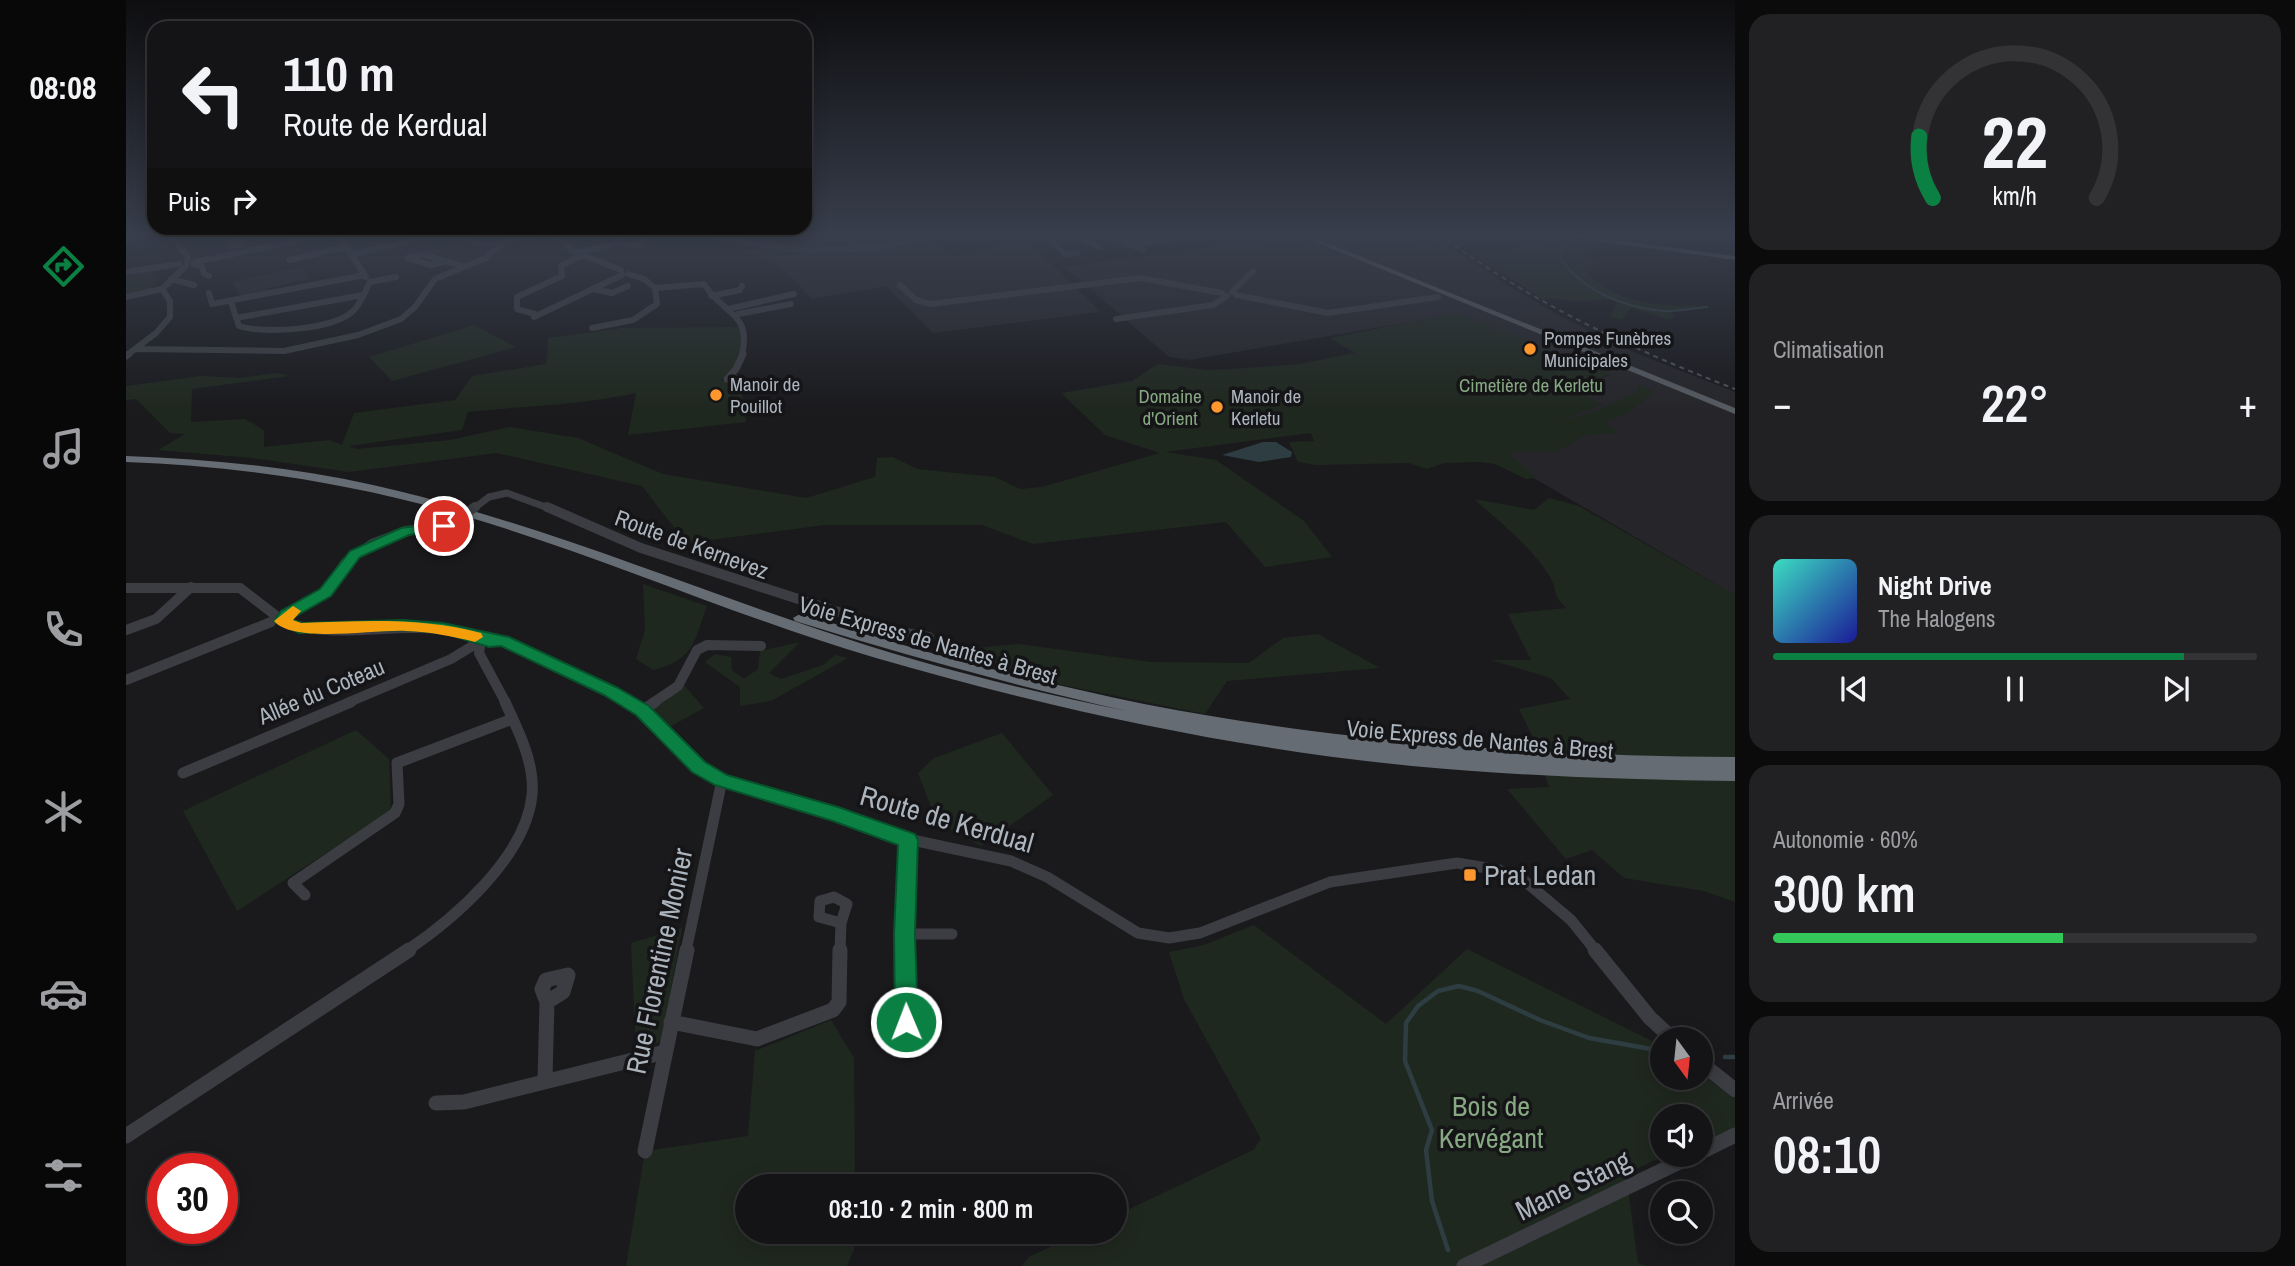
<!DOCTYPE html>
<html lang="fr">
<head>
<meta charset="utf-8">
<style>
	:root { --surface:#141416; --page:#212123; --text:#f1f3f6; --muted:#9d9ea1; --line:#333335; --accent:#0b8043 }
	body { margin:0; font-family:"Archivo Narrow",sans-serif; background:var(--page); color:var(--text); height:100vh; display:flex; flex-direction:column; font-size:26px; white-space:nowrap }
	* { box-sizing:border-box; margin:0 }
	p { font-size:23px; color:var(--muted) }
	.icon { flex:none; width:38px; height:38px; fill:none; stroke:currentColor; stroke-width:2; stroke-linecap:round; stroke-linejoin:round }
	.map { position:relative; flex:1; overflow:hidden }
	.side { display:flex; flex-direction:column; gap:14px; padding:14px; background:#0b0b0c; width:560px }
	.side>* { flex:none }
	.top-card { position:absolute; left:21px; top:21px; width:665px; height:214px; border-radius:21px; box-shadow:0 4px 18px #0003,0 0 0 2px var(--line); background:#141416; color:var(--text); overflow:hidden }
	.needle { width:46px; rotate:165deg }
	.buttons { position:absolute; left:1524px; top:1027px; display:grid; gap:14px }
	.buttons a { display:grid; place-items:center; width:63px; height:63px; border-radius:50%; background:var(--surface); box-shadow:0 4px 18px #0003,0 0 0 2px var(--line); font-size:35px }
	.speed { position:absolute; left:21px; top:1153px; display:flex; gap:14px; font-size:35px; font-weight:700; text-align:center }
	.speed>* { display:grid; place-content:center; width:91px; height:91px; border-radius:50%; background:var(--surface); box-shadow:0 4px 18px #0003,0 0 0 2px var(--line); line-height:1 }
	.speed .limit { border:10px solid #d22; background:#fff; color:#111 }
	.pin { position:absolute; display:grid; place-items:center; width:60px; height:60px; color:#fff; margin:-30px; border:4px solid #fff; border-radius:50%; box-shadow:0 2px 7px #0007 }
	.me { position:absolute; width:77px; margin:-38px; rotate:359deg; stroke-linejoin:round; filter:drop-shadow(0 0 5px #0008) }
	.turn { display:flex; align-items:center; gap:24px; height:147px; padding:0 21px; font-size:32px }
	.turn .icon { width:91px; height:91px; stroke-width:2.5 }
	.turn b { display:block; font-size:49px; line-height:60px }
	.then { display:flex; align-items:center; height:66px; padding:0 21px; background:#0003; gap:14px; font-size:26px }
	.big { font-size:52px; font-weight:600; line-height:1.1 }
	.side .tile { flex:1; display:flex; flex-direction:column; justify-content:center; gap:10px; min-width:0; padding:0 24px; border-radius:21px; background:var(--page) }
	.side .dial { align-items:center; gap:0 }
	.dial svg { height:182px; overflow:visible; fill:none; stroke:var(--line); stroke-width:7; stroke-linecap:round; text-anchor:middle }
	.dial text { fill:var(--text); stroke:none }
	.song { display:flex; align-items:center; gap:21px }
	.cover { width:84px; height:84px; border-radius:10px; background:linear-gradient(135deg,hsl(170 70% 55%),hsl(240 70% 35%)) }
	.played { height:7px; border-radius:4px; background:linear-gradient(90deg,var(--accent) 85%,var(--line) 85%) }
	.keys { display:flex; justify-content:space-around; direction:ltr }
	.heat { display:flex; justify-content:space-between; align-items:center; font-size:38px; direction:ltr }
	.charge { height:10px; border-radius:5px; background:linear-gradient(90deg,#34c759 60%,var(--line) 0) }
	.trip { position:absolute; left:609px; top:1174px; width:392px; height:70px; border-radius:35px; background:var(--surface); box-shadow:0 4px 18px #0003,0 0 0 2px var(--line); font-weight:600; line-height:70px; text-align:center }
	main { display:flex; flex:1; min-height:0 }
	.dock { display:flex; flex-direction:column; width:126px; justify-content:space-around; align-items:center; background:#080809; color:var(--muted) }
	.dock .icon { width:49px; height:49px }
	.dock .on { color:var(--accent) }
	.dock b { font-size:32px; color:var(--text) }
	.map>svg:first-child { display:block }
	.built { fill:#26262a }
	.green { fill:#1f281f }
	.water { fill:#2e3d42 }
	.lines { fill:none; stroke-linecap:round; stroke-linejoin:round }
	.stream-far1 { stroke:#2e3d42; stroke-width:2 }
	.stream { stroke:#2e3d42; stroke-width:4.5 }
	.minor-far4 { stroke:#3b3d42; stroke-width:6 }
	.minor-far3 { stroke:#3b3d42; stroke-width:7 }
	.minor-far2 { stroke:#3b3d42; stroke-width:10 }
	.minor-far1 { stroke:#3b3d42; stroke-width:11 }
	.minor { stroke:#3b3d42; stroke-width:15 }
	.major { fill:#565a61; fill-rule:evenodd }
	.highway { fill:#666c73; fill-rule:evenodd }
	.rail { stroke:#4d5157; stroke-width:2; stroke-dasharray:5 4.5; stroke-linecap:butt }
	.minor-bridge-far1 { stroke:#3b3d42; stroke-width:7 }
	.minor-bridge { stroke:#3b3d42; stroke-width:10 }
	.route { fill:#0b8043; stroke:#07532c; stroke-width:2 }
	.slow { fill:#f59e0b }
	.poi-dot { fill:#ff972f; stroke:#151518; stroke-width:2.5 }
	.labels { text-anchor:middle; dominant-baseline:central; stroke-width:7; stroke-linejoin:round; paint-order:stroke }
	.far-poi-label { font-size:19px; fill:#acb4bd; stroke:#151518; text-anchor:start }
	.far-park-label { font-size:19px; fill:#86a982; stroke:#151518 }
	.street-label { font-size:23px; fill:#acb4bd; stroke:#151518 }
	.near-street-label { font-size:28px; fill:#acb4bd; stroke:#151518 }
	.near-poi-label { font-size:28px; fill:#acb4bd; stroke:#151518; text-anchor:start }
	.near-park-label { font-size:28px; fill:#86a982; stroke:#151518 }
</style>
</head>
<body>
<main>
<nav class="dock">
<b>08:08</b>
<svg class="icon on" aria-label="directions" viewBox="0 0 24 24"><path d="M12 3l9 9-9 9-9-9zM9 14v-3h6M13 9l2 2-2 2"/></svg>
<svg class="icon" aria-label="music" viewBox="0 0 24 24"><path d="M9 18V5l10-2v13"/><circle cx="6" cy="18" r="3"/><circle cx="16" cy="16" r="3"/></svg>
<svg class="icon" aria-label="phone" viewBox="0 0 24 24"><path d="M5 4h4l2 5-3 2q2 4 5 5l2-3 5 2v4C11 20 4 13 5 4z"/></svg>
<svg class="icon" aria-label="climate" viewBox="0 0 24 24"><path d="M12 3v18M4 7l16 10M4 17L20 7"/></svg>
<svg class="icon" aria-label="car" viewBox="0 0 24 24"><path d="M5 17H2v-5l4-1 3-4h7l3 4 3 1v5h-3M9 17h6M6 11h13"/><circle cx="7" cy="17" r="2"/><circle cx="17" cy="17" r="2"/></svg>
<svg class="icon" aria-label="filters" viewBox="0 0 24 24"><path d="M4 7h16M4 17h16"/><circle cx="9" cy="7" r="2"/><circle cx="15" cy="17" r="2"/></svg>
</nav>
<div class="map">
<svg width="1609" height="1266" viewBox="0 0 1609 1266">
	<rect width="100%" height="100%" fill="#1a1a1d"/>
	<path class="built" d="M602 234H827L802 239 829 256 900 240 975 312 807 333 760 286 686 299 655 267 620 251 648 245Z
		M1154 234H1166L1188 244 1230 234H1261L1299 243 1310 237 1374 281 1436 317 1512 354 1609 392V595L1349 444 1476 405 1444 389 1484 375 1331 314 1064 360 1043 357 939 267 1135 240Z
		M176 267 184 279 141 288 142 293 115 298 106 282Z"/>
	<path class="green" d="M1447 234H1551L1519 244Z
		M1416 235 1477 243 1460 246 1457 254 1469 262 1466 269 1459 271C1491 303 1529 307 1572 305L1569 309 1545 312 1551 317 1541 319 1505 308 1496 320 1484 317 1491 302C1475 297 1461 303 1446 301 1434 300 1429 296 1418 300L1347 254 1361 255 1415 240Z
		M31 269 29 274 32 280 25 289 0 294V275Z
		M1331 313 1485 374 1445 389 1477 405 1420 424 1468 412 1511 392 1513 384 1528 392 1499 415 1478 421 1494 433 1460 435 1432 451 1381 452 1410 478 1400 479 1369 464 1353 462 1318 463 1301 469 1283 463 1190 465 1172 462 1163 442 1188 441 1185 433 1039 452 1090 460 1178 521 1206 557 1139 567 1100 522 907 544 856 525H699L560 543 516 486 371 453 223 472 127 458 32 450 59 434 44 433 10 399 0 400V386L75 376 113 378 152 373 163 376 66 389 65 422 119 419 138 430V447L204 440 216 445 228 413 329 400 346 376 420 364 422 338 496 328 616 327C616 351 613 366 594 381H614L620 422 502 435 510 393C455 405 398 406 342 412L336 430 223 446 231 449 324 440 384 427 452 438 537 474 680 498 749 477 751 458 767 457 791 469 869 477 894 489 916 487 1034 453 979 435 935 393 1006 381 1032 364 1081 370 1107 369 1173 364 1229 353 1204 338Z
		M348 325 390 347 266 381 243 357Z
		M1423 498 1453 506 1609 595V902L1578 891 1498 878 1466 850 1440 859 1381 789 1423 787 1409 741 1393 709 1444 699 1425 678 1365 660H1405L1382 614 1441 608C1425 595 1432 589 1423 575 1404 546 1374 522 1348 499L1408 510Z
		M517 584 581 606C568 642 568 660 527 670L510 659 519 630Z
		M1192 634 1254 668 1101 681 1079 714 941 686 805 652 893 644 1025 662 1123 663 1157 638Z
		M674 642 643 673 655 679 697 665 709 655 722 658 645 701 614 706V687L579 662 589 654 605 657 606 670 618 679 632 669 634 651Z
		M557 684 578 708 542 728 523 709 539 702Z
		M230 730 263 759 265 811 111 911 57 811Z
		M876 733 927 795 855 846 811 822 792 773 808 758Z
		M1128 925 1260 1024 1341 949 1536 1046V1078H1575V1074L1609 1099V1135L1575 1145V1116H1536V1143L1532 1144 1531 1159 1500 1174 1512 1263 1521 1266H896L903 1257 955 1232H989V1216L1127 1150 1135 1139 1058 999 1043 952 1078 945Z
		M556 928 536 1039 526 1047 510 1050 505 943Z
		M705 1020 728 1058 729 1186H621V1232H728V1249L721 1266H500L519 1151 622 1136 629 1051Z"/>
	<path class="water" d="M1137 442H1150L1166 452 1165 457 1133 462 1096 455Z"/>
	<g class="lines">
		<path class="stream-far1" d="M1443 238 1434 257C1454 290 1499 308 1537 311 1552 312 1566 308 1581 307"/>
		<path class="stream" d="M1599 1057H1609
			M1322 1250 1306 1201 1300 1150 1306 1130 1279 1061 1280 1023 1292 1006 1312 991 1333 986 1352 991 1414 1020 1463 1038 1531 1050"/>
		<path class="minor-far4" d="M44 234 62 257 61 261
			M113 234 114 238
			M212 234 240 277
			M426 234 451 253 495 270
			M565 234H586
			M919 234 939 254 951 253
			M961 234 958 239 973 247
			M980 234 1017 250
			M1601 234 1609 237
			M581 236 671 250 729 249
			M114 238 115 244 105 246 104 240Z
			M0 240 4 234
			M488 243 513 245 527 234
			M1003 245 1081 234
			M743 247 729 248 738 250 822 234
			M451 253 484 245 501 234
			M225 255 303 236H325L359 244 423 234
			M163 260 220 247
			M69 262 202 234
			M317 262 304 265 281 258 296 254 336 266
			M67 264 76 266 78 274 83 276
			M0 272 53 264
			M45 279 68 285
			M244 282 270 277
			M774 285 790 300 804 304 1014 278 1096 293
			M529 288 578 284C597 315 626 312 616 355
			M468 289 486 293 502 286
			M1106 292 1127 271
			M83 293 86 304 239 275
			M1110 295 1202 313 1312 297
			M585 296 614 290 616 286
			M0 297 36 289
			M105 302 113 326C138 334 207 330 227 311 235 304 239 291 244 282
			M602 309 668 294
			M612 314 665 304
			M412 315 391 309V297L436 276 435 266 455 255
			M408 317 496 275
			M110 318 237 295
			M990 319 1087 305 1101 296
			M466 328 507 320 531 304 529 288 518 279 502 274
			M10 349 158 351 232 335 275 319 289 307 309 279 360 258 377 242
			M1 355 30 333 44 317V301L36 289 60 266"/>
		<path class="minor-far3" d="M0 356 3 354
			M606 377 612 380 601 379 610 369 617 354
			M363 497 381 493 425 509"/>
		<path class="minor-far2" d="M421 507 515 548 774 632 803 637
			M0 588H114L149 615
			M161 614 199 592 219 563 246 544 280 531 326 523
			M156 621C219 645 287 613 351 638
			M0 630 30 619 65 587
			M363 641H377L504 703
			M354 646 353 653 380 703
			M0 680 145 622
			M221 703 325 659 348 645
			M527 703 552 686 571 650 581 645 635 646"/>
		<path class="minor-far1" d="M501 702 516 711 573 767 596 780 712 814 758 834 885 861 921 877 1012 933 1043 938 1074 933 1204 882 1331 863 1373 870 1400 882 1445 920 1470 951
			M516 711 529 702
			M57 773 225 702
			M179 895 167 883 269 813 273 804 271 763 386 719
			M708 897 721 904 715 923 693 917 694 901Z
			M779 934H826
			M280 951C328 919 400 857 406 795 409 763 392 730 379 702
			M560 951 596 780
			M714 951 715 923
			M779 951 782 840"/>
		<path class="minor" d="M779 950 780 1022
			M1469 950 1524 1018 1548 1040
			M442 975 437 992 421 1002 416 989 420 980Z
			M545 1022 631 1039 707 1010 713 1002 714 950
			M1575 1063 1609 1090
			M419 1079 421 1002
			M310 1103 338 1102 539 1052
			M0 1136 283 950
			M519 1151 561 950
			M1575 1152 1609 1135
			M1338 1266 1568 1155"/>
		<path class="major" d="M1170 234H1179L1609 408V414Z
			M1423 234H1442L1609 256V260Z"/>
		<path class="highway" d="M0 456C83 459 165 467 247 485 400 519 545 580 694 630 794 664 897 690 1001 711 889 686 779 655 669 621L667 618 674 614C713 624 752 638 791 649 866 670 942 688 1018 704 1213 742 1410 756 1609 757V781C1501 780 1394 776 1286 766 1104 748 926 709 750 658 610 617 476 556 335 515 225 483 114 466 0 462Z"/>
		<path class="rail" d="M1313 234C1404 302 1503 348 1609 389"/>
		<path class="minor-bridge-far1" d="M347 509 363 497"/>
		<path class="minor-bridge" d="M326 523 349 507"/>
	</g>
	<linearGradient id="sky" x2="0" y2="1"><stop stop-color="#0e0e10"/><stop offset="0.57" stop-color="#383e4c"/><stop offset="1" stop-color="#383e4c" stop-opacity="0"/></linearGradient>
	<rect width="1609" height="411" fill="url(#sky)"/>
	<path class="route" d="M318 522 325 526 323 529 283 535 234 557 205 596 165 619 175 623 277 620 317 623 383 637 490 687 523 706 579 762 601 775 712 807 789 834 792 840 789 934 792 1022 789 1030 780 1034 772 1030 769 1022 768 934 772 845 707 821 589 785 566 772 510 715 478 695 375 646 363 647 317 633 277 630 173 633 148 621 155 611 194 589 224 551 275 528Z"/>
	<path class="slow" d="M167 606 175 611 167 620 175 623C236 621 295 617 355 633L357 637 349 642C326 636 305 632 280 631 250 629 167 644 148 621Z"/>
	<g class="poi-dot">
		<circle cx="1404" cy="349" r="7"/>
		<circle cx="590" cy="395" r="7"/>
		<circle cx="1091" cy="407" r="7"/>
		<rect x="1337" y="868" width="14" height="14" rx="3.5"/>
	</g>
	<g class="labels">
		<g class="far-poi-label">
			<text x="1418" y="338">Pompes Funèbres<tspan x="1418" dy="22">Municipales</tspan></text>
			<text x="604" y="384">Manoir de<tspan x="604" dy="22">Pouillot</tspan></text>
			<text x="1105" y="396">Manoir de<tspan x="1105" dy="22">Kerletu</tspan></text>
		</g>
		<g class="far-park-label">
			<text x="1405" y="385">Cimetière de Kerletu</text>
			<text x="1044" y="396">Domaine<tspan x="1044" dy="22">d'Orient</tspan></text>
		</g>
		<g class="street-label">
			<text transform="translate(566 544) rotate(20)">Route de Kernevez</text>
			<text transform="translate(802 640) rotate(16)">Voie Express de Nantes à Brest</text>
			<text transform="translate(195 691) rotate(-23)">Allée du Coteau</text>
			<text transform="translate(1354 739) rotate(5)">Voie Express de Nantes à Brest</text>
		</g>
		<g class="near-street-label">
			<text transform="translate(821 819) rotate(16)">Route de Kerdual</text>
			<text transform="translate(533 961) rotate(-78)">Rue Florentine Monier</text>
			<text transform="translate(1447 1185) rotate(-26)">Mane Stang</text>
		</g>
		<g class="near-poi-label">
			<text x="1358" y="875">Prat Ledan</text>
		</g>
		<g class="near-park-label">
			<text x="1365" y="1106">Bois de<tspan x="1365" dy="32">Kervégant</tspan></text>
		</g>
	</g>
</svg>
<div class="buttons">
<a><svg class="needle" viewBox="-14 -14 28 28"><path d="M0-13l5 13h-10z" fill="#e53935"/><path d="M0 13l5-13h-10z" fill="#9d9ea1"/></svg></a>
<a><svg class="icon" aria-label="sound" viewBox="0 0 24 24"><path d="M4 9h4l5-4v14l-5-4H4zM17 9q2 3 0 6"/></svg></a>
<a><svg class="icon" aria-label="search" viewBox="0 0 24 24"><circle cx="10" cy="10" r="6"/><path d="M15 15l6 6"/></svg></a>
</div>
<div class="speed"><div class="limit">30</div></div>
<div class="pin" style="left:318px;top:526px;background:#d93025"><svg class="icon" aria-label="arrive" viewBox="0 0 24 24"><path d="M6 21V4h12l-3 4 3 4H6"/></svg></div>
<svg class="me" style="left:780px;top:1022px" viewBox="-20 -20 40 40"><circle r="17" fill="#0b8043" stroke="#fff" stroke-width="3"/><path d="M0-11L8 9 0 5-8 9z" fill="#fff"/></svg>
<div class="trip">08:10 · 2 min · 800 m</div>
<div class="top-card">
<div class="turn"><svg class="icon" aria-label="left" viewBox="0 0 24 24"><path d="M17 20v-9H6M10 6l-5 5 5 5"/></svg><div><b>110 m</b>Route de Kerdual</div></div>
<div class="then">Puis<svg class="icon" aria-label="right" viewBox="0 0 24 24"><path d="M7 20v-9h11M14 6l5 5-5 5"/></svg></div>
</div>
</div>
<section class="side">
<div class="tile dial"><svg viewBox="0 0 100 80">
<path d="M14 69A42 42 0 1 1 86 69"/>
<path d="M14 69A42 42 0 0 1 8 42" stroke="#0b8043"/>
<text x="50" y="56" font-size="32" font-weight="700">22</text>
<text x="50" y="72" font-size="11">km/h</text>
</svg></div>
<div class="tile"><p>Climatisation</p>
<div class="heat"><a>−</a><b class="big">22°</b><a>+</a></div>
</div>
<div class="tile">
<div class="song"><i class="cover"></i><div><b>Night Drive</b><p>The Halogens</p></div></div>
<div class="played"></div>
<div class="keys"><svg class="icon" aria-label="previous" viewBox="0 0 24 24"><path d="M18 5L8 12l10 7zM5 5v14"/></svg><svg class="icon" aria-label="pause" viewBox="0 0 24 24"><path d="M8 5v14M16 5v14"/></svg><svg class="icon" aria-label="next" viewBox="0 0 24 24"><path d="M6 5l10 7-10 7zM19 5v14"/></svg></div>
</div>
<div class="tile"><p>Autonomie · 60%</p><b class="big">300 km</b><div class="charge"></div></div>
<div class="tile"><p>Arrivée</p><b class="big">08:10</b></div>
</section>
</main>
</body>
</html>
